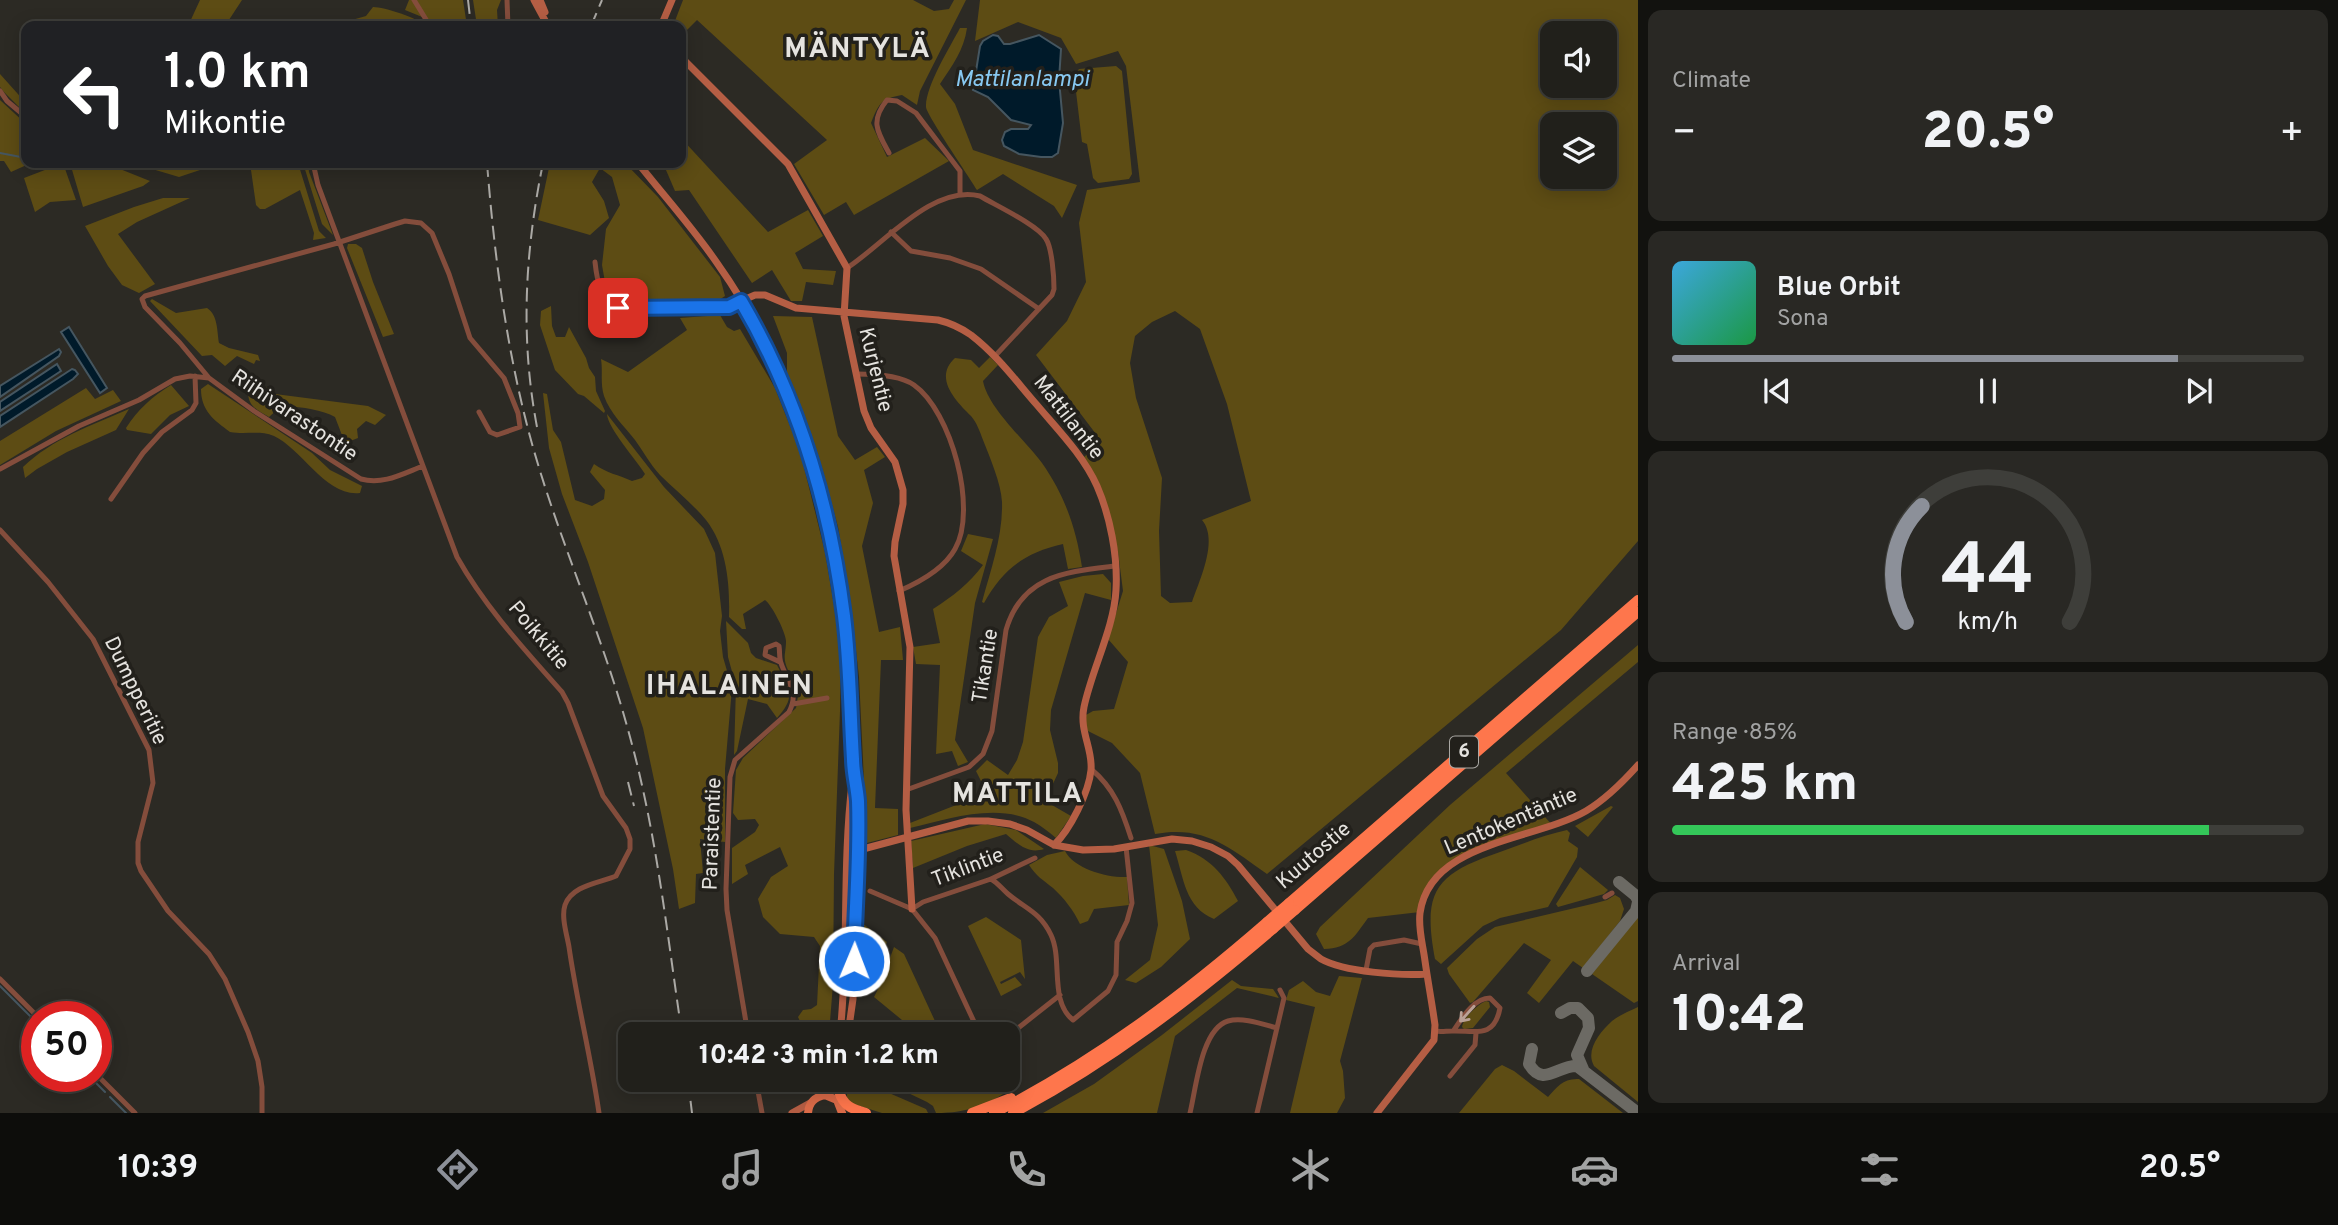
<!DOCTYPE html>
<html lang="en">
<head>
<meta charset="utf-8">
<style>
	:root { --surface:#21201b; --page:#292824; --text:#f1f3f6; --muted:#a2a3a3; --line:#3e3e3a; --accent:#8c9099 }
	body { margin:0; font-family:Overpass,sans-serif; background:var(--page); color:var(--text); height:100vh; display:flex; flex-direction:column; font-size:26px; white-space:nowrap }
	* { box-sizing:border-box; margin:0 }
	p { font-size:23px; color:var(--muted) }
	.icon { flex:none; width:38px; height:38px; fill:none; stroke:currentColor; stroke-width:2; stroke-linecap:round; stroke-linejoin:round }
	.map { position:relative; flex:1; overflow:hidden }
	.sheet { display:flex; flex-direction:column; gap:10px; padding:10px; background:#12120f; width:700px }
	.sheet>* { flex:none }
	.banner { position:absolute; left:21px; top:21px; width:665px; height:147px; border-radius:14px; box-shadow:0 4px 18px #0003,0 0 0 2px var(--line); background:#202124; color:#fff; overflow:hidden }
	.fabs { position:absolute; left:1540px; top:21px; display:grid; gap:14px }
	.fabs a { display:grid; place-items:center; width:77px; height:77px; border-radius:14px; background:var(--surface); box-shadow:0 4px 18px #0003,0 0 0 2px var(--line); font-size:35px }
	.speed { position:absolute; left:21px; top:1001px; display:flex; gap:14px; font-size:35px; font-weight:700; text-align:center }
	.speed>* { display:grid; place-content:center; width:91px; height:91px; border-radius:50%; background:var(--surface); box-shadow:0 4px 18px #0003,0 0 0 2px var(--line); line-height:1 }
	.speed .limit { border:10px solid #d22; background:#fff; color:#111 }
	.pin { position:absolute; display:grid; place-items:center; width:60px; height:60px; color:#fff; margin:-30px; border-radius:14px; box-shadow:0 4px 10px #0006 }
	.me { position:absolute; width:77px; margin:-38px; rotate:1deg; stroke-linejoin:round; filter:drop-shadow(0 0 5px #0008) }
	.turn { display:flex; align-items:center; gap:24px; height:147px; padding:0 28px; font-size:32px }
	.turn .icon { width:91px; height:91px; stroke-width:2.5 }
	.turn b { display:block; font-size:49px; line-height:60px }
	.big { font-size:52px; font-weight:800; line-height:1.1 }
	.sheet .card { flex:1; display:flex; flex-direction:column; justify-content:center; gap:10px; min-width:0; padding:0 24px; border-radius:14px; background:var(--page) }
	.sheet .dial { align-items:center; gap:0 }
	.dial svg { height:182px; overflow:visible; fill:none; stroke:var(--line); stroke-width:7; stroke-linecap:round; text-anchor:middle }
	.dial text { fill:var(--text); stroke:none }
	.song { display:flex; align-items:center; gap:21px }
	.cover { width:84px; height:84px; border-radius:10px; background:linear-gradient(135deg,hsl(200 70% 55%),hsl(140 70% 35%)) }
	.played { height:7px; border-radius:4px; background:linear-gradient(90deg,var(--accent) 80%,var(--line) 80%) }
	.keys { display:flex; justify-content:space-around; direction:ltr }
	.heat { display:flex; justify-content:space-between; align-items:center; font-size:38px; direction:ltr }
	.charge { height:10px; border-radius:5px; background:linear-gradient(90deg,#34c759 85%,var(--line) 0) }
	.trip { position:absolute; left:618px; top:1022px; width:402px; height:70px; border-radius:14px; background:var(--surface); box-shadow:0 4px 18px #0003,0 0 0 2px var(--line); font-weight:800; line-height:70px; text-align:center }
	.tab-bar { display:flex; height:112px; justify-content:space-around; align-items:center; background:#0d0d0b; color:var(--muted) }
	.tab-bar .icon { width:49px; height:49px }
	.tab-bar .current { color:var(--accent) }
	.tab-bar b { font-size:32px; color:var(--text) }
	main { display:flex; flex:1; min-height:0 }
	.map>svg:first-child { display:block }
	.green { fill:#5d4c14; fill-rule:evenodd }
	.water { fill:#001a2a; stroke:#455660; stroke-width:2 }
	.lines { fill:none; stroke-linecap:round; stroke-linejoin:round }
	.stream { stroke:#455660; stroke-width:2 }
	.taxiway { stroke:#6c6a64; stroke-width:12 }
	.street { stroke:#844d3c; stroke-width:5 }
	.secondary { stroke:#b55e44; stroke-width:7 }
	.primary { stroke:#db6b48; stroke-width:8 }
	.highway { stroke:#fe764c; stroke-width:10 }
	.rail { stroke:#aba9a5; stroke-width:2; stroke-dasharray:14 7; stroke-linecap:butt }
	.highway-bridge { stroke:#fe764c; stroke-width:10 }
	.oneway { stroke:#b9a096 }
	.route-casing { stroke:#114b97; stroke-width:18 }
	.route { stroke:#1a73e8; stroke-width:12 }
	.labels { text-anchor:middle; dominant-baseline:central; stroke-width:7; stroke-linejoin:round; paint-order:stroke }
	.shield { fill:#22201b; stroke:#aaa8a4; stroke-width:2 }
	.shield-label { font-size:19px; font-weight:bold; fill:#e5e3df }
	.street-label { font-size:21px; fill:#e5e3df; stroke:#22201b }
	.water-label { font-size:23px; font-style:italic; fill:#88c9f2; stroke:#22201b }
	.district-label { font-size:28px; font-weight:bold; letter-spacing:2px; fill:#e5e3df; stroke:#22201b }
</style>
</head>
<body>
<main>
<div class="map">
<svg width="1638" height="1113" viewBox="0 0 1638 1113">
	<rect width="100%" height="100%" fill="#2c2a24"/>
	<path class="green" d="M200 0H242L225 26H188Z
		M409 0H463L467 26H436L432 21 405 10Z
		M473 0H501L497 10 498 26H477Z
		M683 0H913L934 11 949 9 954 0H966L920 91 917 105 902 95C881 99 879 103 871 123L887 157 925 138 949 161 854 215 846 202 824 215 794 164 827 140 697 20 681 36V26H673Z
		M980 0H1638V541L1561 630 1267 874C1229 847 1204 825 1155 834L1140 773 1112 743 1088 731 1084 723 1086 715 1093 711 1114 709 1128 662 1108 639 1123 591 1118 552 1084 457 1102 442 1036 355 1067 321 1086 282 1079 223 1087 190 1140 182 1126 66 1118 51 1076 64 1061 38 1018 22 975 41ZM1552 33H1605V86H1552ZM1552 124H1605V177H1552ZM1175 311 1200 329 1227 404 1251 501 1202 520C1219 540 1199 581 1192 602L1170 603 1161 596 1159 531 1162 478 1136 398 1130 363 1135 336 1152 322Z
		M373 7C384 7 419 18 425 26H335L334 25 366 16Z
		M960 28H967C964 50 952 66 940 84L955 104 973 150 1077 185 1062 218 1054 206 1003 174 977 190C970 178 926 114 926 107 925 87 950 47 960 28Z
		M1116 66 1122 71 1132 174 1129 179 1098 183 1093 178 1087 144 1082 142 1074 75 1079 69Z
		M0 74 26 103V114L3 91 0 87Z
		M0 100 26 124V163H31L11 172 4 161H0Z
		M681 138 768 232 808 210 823 236 795 253 803 269 836 271 833 285 806 282 802 301H791L772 270 752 283 689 190 675 191 663 163H681Z
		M63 163 76 200 50 202 35 212 24 178Z
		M70 163H105L150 181 143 186 83 207Z
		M132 163H160L180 170 200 163H221L179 177Z
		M250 163H298L319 231 326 238 313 240 314 233 300 190 265 209H260L256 205Z
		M303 163H308L309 172 333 235 322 224Z
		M550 163H625L658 197 720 277 725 296 719 300 622 301 612 298 606 288 602 265 606 229 620 205 612 177 600 168 592 182 604 201 609 218 590 235 538 220Z
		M163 198H190L137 222 118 234 155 284 139 293 122 285 108 266 85 226 134 207Z
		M348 244H356L362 248 373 282 394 334 383 337 347 248Z
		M152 299 176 313 207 308C218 315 217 331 219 343L229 348 258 355 260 361 256 360 254 364 237 356 225 366 212 355 202 356 150 301Z
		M551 306 552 326 556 337H565L569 327 586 358 589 368 595 377 596 391 605 411 604 413 584 396 578 394 555 370 540 325 541 311Z
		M720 315 727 327 734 331 740 329 775 388 800 451 825 552 841 647 840 711 834 874 833 984 829 1034H806L798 1017 803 1010 811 1009 817 1005 820 946 814 937 780 934 763 917 758 899 771 877 788 866 780 847 745 865 748 874 732 884V848L755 832 759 825 755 819 738 820 733 813 736 770 743 758 796 708 798 696 790 675 792 671 788 670C782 657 786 654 786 641 786 633 772 605 765 600L743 614 746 629H742L729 617C730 584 727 547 706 520 692 503 675 490 660 475 650 464 643 451 635 440 624 426 610 413 604 396 600 383 603 372 601 359L628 372 687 330 680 318Z
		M773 316 812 317 838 436 855 460 877 447 885 457 864 470 873 503 862 546 879 632 900 627 903 660H881L875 808 898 809V835L867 843 859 677 850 598 838 527 822 468 787 375V353Z
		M990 357 998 365 983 381C988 408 1025 440 1042 463 1065 496 1076 528 1082 567L1068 569 1063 544C1024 553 1003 569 984 603L982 602C991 569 1003 536 1002 502 1001 483 990 458 983 440 980 432 977 423 971 416 956 401 933 378 955 358L971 360 979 368Z
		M208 384 312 453 330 470 362 486 360 493C326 497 302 449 274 436 259 430 246 435 230 432 214 420 201 411 201 389Z
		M171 385 189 406 170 415 151 434 127 430 126 428C138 409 152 397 171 385Z
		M262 385 268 388 279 408 269 417C256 410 244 403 250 387Z
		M86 388 95 399 113 390 121 401 56 431 0 465V441Z
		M543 393 547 394 553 430 561 442 575 500 592 506 604 499 605 490 590 472 594 464C606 473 619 475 632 481L642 478 645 474C636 459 608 429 607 414L664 487 704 529 715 553 722 616 720 631 723 657 732 688 725 769V842L700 839 703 873 696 874 695 903 679 909 673 869 643 728 588 562 562 494 549 448Z
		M275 394 368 406 386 415 375 425 366 421 357 429 358 438 345 443 335 417C323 410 301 407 287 406Z
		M129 409 116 430 67 452 37 469 25 478 23 467C52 439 92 425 129 409Z
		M968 534 993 539 975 603 955 740 968 762 958 766 952 751 936 754 940 665 916 664 913 647 940 643 933 609C953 596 969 584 983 565L961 551Z
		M1103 574 1111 583V600L1085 593 1051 710 1050 730 1058 763V773L1045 801 1071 816 1056 838C1049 832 1041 826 1034 822 998 802 947 819 910 828V823L987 793 976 771 987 760 1008 775 1017 760 1023 742 1038 637 1049 617 1068 606 1059 582 1083 576Z
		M726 621 748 643 751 653 756 658 777 665C789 689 797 696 777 718L767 704 748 699 737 751 734 755 736 686 728 657Z
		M1638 645V662L1506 773 1553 826 1474 852 1435 877 1420 912 1368 918C1354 937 1349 948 1324 949L1316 934 1320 927 1450 805Z
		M1611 806 1613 807 1588 837 1575 826Z
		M985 824 1016 830 1044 849C1028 854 1019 845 1006 834L967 846 913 868 911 841Z
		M1567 830 1570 833 1568 841 1578 848 1577 857 1548 907 1500 918 1483 926 1441 964 1435 959C1422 890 1436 874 1500 852 1522 844 1544 835 1567 830Z
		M1149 845 1164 849 1182 901 1190 939 1161 967 1136 983 1125 980 1150 960 1158 925Z
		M1186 850C1212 859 1226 878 1238 901L1214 919C1185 907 1184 879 1175 851Z
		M1065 851C1074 869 1108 878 1127 877L1129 905 1094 909 1088 921 1080 924C1074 911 1064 898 1053 888 1043 880 1036 876 1029 865L1047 855Z
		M1580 867 1608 890 1604 894 1558 907 1556 904Z
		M1615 895 1620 898 1624 909 1620 921 1583 968 1573 961 1539 1003 1527 993 1551 960 1524 943 1473 1002 1470 1003 1449 974 1447 968 1477 939 1495 927 1596 903 1607 900Z
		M1638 916V1001L1634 1003 1592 974Z
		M986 917 1021 940 1025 979 1020 972 1000 982 1001 984 1015 977 1022 985 1001 996 968 926Z
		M862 923 887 942 878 967H863Z
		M894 947 904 954 941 1034H919L874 997 880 985Z
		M1339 976 1362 978 1340 1061 1343 1071 1345 1098 1337 1113H1290L1315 1007 1286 1000 1289 990 1303 981 1316 992 1330 996Z
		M1232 980 1241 986 1273 989 1279 998 1237 988 1175 1036 1157 1113H1043L1094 1084 1162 1035Z
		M1486 1001 1489 1002 1490 1007 1473 1028 1464 1029 1462 1027C1463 1018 1477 1005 1486 1001Z
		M1638 1007V1102L1594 1066C1585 1050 1600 1032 1612 1021 1619 1015 1630 1011 1638 1007Z
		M1502 1065 1514 1071 1548 1097C1557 1087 1563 1078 1579 1079L1623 1113H1459L1495 1069Z
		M850 1080H859L926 1109 928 1113H882L847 1102V1091Z
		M881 1080H954L968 1085H1000L1014 1087C988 1105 968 1113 936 1113L933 1106 927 1102Z"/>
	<path class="water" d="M993 35 998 36 1004 44H1010L1039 35 1061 49 1059 80 1063 123 1058 153 1052 157H1041L1019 154 1004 146 1002 140 1005 132 1011 129H1028L1031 125 1011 120 988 97 973 90 980 46 983 41Z
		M69 327 107 388 100 393 61 332Z
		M59 349 61 352 59 356 0 397V386Z
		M57 364 61 371 0 411V402Z
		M72 369 75 370 78 374 73 379 0 427V416Z"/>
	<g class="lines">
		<path class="stream" d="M0 153 26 158
			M57 163 76 166
			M0 986 37 1023
			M89 1076 105 1092
			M110 1097 126 1113"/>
		<path class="taxiway" d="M1619 882 1635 895 1638 900
			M1587 971 1636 911 1638 902
			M1561 1013 1570 1008H1578L1588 1018 1589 1028 1577 1055 1583 1069
			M1532 1049 1529 1064C1543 1088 1558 1065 1577 1066L1638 1113"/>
		<path class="street" d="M414 0 430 26
			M507 0 508 26
			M0 91 7 101 26 117
			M889 153C877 131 870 121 887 100L897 101 916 113 960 171V194
			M313 163 318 185 457 557C485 607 524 649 562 692L568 703 603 796 626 828 630 839V849L616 876C600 883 572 885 565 905 561 917 567 935 569 947 577 1003 591 1057 599 1113
			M891 232 911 251 950 258 981 269 1039 309
			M595 262C597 281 600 298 618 308L729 307 741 301
			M847 268C884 244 933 184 980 196 995 205 1038 225 1046 239 1052 248 1054 277 1054 289L1052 295 995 356
			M856 374C873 374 900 375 914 385 951 411 978 509 955 549 944 569 920 582 899 591
			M209 378 180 343 145 307 142 299 145 296 334 244 395 224 405 221 421 223 432 233 449 274 470 338 504 378 518 413 520 427 497 435 490 432 479 412
			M0 469 79 426 139 400 175 379 190 376 209 378 254 411 361 479C383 485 402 474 423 466
			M111 499 143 453 162 432 192 410 196 403 195 376
			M0 530 48 582 93 639 149 750 153 783 138 842V863L141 871 168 911 209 954 225 979 248 1032 258 1061 262 1087V1113
			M793 704 827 698
			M1091 769C1114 788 1122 810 1131 838
			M906 790 969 767 983 754 992 731 1006 630C1022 575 1066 572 1115 566
			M991 879C998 883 1002 889 1008 894 1026 909 1040 912 1051 935 1063 960 1049 1001 1073 1020L1108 991 1116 975 1117 942 1127 921 1132 903 1126 847
			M870 891 912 909 935 938 976 1026 983 1034
			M1605 897 1612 893
			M912 909 923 902 991 879 1035 858
			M1366 970 1370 949 1374 945 1404 940 1422 944
			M0 979 38 1017
			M1435 1031C1441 1032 1446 1031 1452 1031 1474 1030 1494 1040 1500 1008L1490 998C1474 998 1462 1018 1454 1030
			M748 1034 727 910 726 889 730 777 735 760 789 712C800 691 787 682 781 663 779 658 780 652 779 646L776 644 766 648 765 655 780 662
			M1008 1036 1060 995
			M96 1074 135 1113
			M1450 1076 1475 1045 1476 1033
			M756 1080 762 1113
			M1190 1113C1196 1089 1201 1029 1228 1021 1243 1017 1262 1024 1277 1028
			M1257 1113 1284 998 1280 990"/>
		<path class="secondary" d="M534 0 548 26
			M540 0 545 12
			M661 26 672 0
			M681 57 788 164 847 268 844 316 864 411 871 428 895 462 903 490V504L895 542 894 556 910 647 906 810 912 909
			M638 163C664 196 693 228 717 263 791 367 826 490 844 615 852 676 848 739 858 800L853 999 848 1034
			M741 301 755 295H765L796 308 938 320C951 323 961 328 971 335 997 355 1016 381 1037 405 1058 430 1083 455 1097 486 1110 516 1118 556 1116 590 1114 628 1092 669 1084 707 1079 731 1093 749 1091 770 1089 792 1070 830 1054 845
			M848 853 968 821H988L1010 824 1027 830 1054 845 1083 850 1114 849 1172 839 1192 841 1211 847 1228 856 1238 865 1308 949C1312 952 1317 956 1321 959 1344 972 1401 976 1427 974
			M840 1034C849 951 842 867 852 784
			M825 1095 831 1080
			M840 1095V1080
			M792 1113 810 1103
			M1377 1113 1434 1040 1435 1025C1432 1003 1428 982 1425 961 1423 945 1418 929 1420 913 1430 841 1534 841 1586 811 1606 799 1622 783 1638 765"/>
		<path class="primary" d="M808 1113C809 1102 815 1097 825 1095L837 1100 842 1113"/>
		<path class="highway" d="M1289 903 1638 600
			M1295 910 1638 612
			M839 1091C843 1106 852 1109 866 1113
			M972 1113 1011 1098
			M994 1113C1094 1062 1182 996 1267 922
			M1013 1113C1108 1063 1191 999 1273 929"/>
		<path class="rail" d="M468 0 471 26
			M591 26 602 0
			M487 163C494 251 505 339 527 425 554 531 602 631 630 737 657 835 667 934 682 1034
			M537 427C520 338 525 251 543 163
			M628 782 634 806
			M688 1080 692 1113"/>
		<path class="highway-bridge" d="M1267 922 1289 903
			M1273 929 1295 910"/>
	</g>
	<defs><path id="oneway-shaft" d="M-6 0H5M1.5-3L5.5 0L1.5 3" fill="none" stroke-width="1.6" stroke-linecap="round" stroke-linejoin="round" transform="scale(1.75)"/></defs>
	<use class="oneway" href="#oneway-shaft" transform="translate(1467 1014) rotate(132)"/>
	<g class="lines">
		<g class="route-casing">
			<path id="route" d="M618 308 729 307 741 301C798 398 830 505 844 616 850 664 850 712 853 759 853 773 857 787 858 801 860 854 855 908 854 961"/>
		</g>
		<use href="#route" class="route"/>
	</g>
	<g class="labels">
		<rect class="shield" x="1450" y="736.5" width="28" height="31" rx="5"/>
		<g class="shield-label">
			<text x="1464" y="752">6</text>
		</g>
		<g class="street-label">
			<text transform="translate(875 370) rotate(76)">Kurjentie</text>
			<text transform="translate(294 416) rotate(34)">Riihivarastontie</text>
			<text transform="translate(1068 418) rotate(52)">Mattilantie</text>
			<text transform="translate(538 636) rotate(50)">Poikkitie</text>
			<text transform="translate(986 666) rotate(-81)">Tikantie</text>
			<text transform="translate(135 691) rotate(64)">Dumpperitie</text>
			<text transform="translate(1511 822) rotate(-23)">Lentokentäntie</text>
			<text transform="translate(713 834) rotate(-88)">Paraistentie</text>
			<text transform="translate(1314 856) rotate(-41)">Kuutostie</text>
			<text transform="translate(968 868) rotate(-21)">Tiklintie</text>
		</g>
		<g class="water-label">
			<text x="1022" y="80">Mattilanlampi</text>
		</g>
		<g class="district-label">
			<text x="858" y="50">MÄNTYLÄ</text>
			<text x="730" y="687">IHALAINEN</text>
			<text x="1018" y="795">MATTILA</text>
		</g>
	</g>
</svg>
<div class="fabs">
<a><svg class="icon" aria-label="sound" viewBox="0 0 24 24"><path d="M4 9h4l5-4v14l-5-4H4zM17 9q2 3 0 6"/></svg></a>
<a><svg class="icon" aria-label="layers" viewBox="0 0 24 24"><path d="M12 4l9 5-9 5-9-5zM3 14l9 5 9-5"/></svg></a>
</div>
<div class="speed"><div class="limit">50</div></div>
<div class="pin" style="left:618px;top:308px;background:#d93025"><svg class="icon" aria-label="arrive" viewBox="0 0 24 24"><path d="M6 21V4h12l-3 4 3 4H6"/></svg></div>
<svg class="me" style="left:854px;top:961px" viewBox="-20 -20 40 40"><circle r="17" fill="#1a73e8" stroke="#fff" stroke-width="3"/><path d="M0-11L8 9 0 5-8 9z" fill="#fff"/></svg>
<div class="trip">10:42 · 3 min · 1.2 km</div>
<div class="banner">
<div class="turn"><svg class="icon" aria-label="left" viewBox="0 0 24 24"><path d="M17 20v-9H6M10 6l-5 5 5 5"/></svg><div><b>1.0 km</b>Mikontie</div></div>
</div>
</div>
<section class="sheet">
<div class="card"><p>Climate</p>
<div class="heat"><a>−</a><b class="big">20.5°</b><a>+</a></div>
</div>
<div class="card">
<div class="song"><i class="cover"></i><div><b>Blue Orbit</b><p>Sona</p></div></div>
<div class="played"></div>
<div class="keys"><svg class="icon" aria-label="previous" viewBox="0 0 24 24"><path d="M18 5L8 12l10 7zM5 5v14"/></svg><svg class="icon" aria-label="pause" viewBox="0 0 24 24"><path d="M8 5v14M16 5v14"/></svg><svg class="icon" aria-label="next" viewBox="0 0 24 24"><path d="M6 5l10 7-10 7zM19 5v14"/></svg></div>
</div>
<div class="card dial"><svg viewBox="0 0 100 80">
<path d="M14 69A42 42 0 1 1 86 69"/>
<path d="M14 69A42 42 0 0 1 21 18" stroke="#8c9099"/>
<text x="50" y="56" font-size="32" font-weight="700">44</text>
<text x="50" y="72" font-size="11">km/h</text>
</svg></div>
<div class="card"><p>Range · 85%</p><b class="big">425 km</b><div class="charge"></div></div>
<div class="card"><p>Arrival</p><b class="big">10:42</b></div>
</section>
</main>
<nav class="tab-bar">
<b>10:39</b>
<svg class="icon current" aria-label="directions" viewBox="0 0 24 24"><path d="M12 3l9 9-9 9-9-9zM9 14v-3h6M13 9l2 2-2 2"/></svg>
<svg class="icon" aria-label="music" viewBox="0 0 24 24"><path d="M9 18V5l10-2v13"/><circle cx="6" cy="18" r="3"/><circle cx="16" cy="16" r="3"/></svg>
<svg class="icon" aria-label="phone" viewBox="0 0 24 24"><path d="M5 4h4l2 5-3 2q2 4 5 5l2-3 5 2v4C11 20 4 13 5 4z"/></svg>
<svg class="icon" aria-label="climate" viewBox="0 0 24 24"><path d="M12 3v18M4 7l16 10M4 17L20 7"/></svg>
<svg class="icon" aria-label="car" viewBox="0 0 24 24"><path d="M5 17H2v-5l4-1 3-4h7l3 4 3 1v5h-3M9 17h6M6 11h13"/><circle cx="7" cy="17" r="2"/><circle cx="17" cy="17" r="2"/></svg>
<svg class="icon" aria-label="filters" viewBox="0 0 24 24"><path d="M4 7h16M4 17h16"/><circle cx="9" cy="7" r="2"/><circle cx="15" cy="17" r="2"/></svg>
<b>20.5°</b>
</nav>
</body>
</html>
